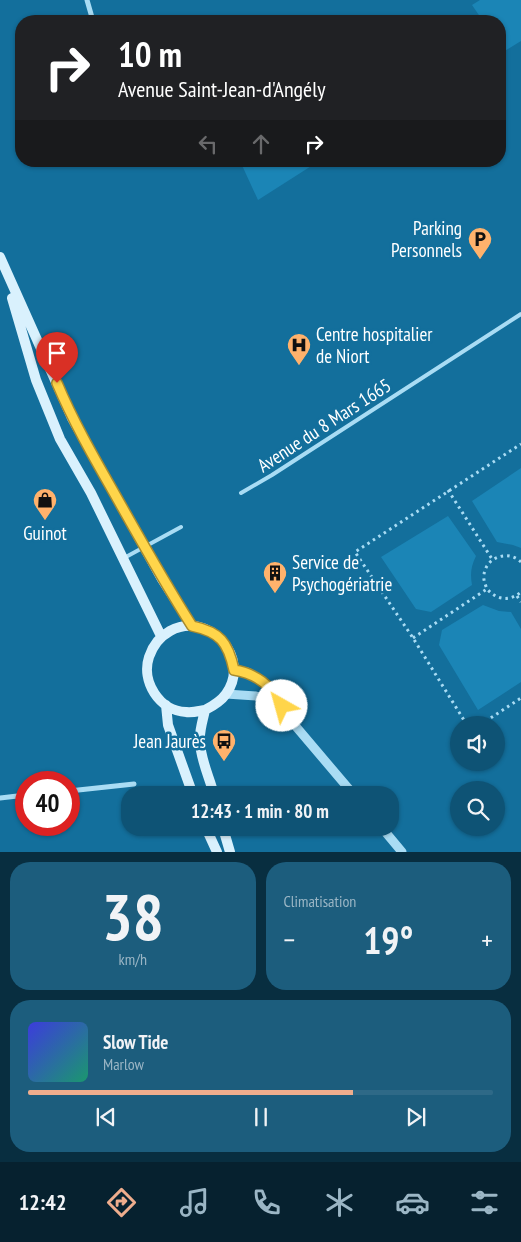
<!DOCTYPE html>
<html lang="fr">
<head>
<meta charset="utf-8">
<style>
	:root { --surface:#0e5375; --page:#1c5d7d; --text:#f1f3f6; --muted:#9bb6c5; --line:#2e6987; --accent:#eead8d }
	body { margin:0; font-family:"PT Sans Narrow",sans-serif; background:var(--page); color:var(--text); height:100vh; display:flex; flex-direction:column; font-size:19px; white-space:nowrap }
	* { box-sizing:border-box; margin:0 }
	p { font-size:16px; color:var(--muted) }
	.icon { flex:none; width:28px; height:28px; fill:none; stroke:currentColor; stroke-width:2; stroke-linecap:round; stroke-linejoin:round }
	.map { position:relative; height:852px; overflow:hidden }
	.details { display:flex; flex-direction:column; gap:10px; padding:10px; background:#082e40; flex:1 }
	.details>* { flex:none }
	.top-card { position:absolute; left:15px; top:15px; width:491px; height:152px; border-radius:20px; box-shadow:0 1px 4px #0004; background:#202124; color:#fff; overflow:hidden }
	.tools { position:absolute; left:450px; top:716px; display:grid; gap:10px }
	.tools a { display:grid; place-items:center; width:55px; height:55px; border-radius:50%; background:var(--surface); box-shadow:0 1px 4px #0004; font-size:25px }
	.speed { position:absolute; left:15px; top:771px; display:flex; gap:10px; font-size:25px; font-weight:700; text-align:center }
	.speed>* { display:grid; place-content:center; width:65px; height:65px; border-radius:50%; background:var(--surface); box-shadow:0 1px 4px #0004; line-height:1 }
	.speed .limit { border:8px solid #d22; background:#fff; color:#111 }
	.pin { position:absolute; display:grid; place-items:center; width:42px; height:42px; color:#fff; margin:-51px -21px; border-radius:50% 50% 50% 0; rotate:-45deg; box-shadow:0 0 5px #0007 }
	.pin .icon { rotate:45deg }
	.me { position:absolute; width:55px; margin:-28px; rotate:322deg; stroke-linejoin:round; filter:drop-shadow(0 0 4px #0008) }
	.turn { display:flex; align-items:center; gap:18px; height:105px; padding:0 20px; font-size:22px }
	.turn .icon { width:65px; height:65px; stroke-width:2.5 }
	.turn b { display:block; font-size:35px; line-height:42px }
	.lanes { display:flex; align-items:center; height:48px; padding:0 20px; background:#0003; justify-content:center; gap:25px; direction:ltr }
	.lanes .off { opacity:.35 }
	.big { font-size:38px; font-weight:600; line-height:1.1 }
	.details .card { flex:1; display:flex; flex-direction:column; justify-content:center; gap:8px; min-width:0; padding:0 18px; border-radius:20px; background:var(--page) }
	.details .dial { align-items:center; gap:0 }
	.dial b { font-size:65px; line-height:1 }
	.song { display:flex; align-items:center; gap:15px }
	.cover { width:60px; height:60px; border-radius:8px; background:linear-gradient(135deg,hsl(240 70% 55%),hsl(160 70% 35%)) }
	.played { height:5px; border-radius:2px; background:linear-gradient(90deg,var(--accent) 70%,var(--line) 70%) }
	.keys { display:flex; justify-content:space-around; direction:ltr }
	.heat { display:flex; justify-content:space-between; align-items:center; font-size:28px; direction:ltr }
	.details .tiles { flex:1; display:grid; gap:10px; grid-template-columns:1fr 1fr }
	.card:last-child { grid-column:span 2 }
	.trip { position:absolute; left:121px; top:786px; width:278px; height:50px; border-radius:20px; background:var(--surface); box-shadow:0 1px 4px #0004; font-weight:600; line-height:50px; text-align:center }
	.menu { display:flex; height:80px; justify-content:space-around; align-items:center; background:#06212f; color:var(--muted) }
	.menu .icon { width:35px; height:35px }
	.menu .on { color:var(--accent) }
	.menu b { font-size:22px; color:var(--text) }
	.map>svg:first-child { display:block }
	.green { fill:#1b85b6 }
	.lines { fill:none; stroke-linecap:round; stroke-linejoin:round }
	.path { stroke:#a9dcf4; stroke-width:3; stroke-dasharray:2.5 4; stroke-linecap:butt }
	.service { stroke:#a9dcf4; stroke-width:4 }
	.minor { stroke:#a9dcf4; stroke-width:5 }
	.tertiary { stroke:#a9dcf4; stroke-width:9 }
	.secondary { stroke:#d9f1fd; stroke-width:10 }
	.route-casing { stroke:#a68a30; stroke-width:12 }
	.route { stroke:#ffd54a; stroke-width:9 }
	.labels { text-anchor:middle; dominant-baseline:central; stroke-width:5; stroke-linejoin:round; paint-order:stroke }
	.poi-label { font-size:19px; fill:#fff; stroke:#136f9c; text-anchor:end }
	.street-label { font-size:19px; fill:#fff; stroke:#136f9c }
</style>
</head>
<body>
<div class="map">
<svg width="521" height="852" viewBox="0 0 521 852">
	<rect width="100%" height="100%" fill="#136f9c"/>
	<path class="green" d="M480 0H521V41L503 52 500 48V21H483L472 5Z
		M240 161H315L316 163 258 200Z
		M521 468V548L513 545 497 542 472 501Z
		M448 516 476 556C471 566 470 574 472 585L431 612 416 609 381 557Z
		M483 605 499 611 511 612 521 629V682L478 710 439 645 442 630Z"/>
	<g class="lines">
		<path class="path" d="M448 490 492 559
			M521 562C509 550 487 556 484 574 483 579 485 584 487 589 497 600 509 602 521 592
			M517 596 521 602
			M413 638 487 589
			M467 725 413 638 355 552 521 444
			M480 725 521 698"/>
		<path class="service" d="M241 493 272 475 521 314
			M124 558 181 527"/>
		<path class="minor" d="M87 0 93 21
			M69 791 134 784
			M0 798 26 795"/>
		<path class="tertiary" d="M233 670 247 672 259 679 277 696 287 716 354 795
			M226 694 256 696 287 715
			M382 828 402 852"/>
		<path class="secondary" d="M0 257 72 418 162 579 192 626
			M12 298 36 380 60 439 91 493 161 636
			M166 705 168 725 193 795
			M205 710C199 711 192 713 186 712 159 711 141 681 149 657 153 645 159 637 170 631 209 610 252 658 226 694 221 701 213 706 205 710 203 720 199 731 200 741 200 759 210 778 214 795
			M206 828 217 852
			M223 828 230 852"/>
	</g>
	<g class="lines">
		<g class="route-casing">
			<path id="route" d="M57 383C73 421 93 456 113 491 139 537 164 582 192 626 220 632 228 642 234 670 255 673 272 686 282 706"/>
		</g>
		<use href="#route" class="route"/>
	</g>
	<defs>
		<g id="parking-pin" transform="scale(1.25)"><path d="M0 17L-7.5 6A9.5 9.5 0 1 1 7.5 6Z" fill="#ffb26c" stroke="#136f9c"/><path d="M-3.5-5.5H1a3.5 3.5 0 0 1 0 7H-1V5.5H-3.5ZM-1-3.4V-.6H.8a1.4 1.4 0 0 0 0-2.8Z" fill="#111"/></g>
		<g id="hospital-pin" transform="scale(1.25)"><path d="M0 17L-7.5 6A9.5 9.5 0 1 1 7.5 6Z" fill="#ffb26c" stroke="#136f9c"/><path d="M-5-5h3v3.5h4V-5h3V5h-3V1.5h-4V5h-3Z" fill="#111"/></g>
		<g id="shop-pin" transform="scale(1.25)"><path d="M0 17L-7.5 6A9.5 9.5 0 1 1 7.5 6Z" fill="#ffb26c" stroke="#136f9c"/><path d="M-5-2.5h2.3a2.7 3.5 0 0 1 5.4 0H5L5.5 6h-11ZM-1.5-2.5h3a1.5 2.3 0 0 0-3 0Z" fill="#111"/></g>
		<g id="building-pin" transform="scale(1.25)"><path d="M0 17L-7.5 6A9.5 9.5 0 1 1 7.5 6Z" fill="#ffb26c" stroke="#136f9c"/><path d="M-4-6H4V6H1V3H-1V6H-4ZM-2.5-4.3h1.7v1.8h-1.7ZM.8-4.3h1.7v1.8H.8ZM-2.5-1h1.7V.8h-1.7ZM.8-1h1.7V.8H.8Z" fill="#111"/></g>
		<g id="bus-pin" transform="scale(1.25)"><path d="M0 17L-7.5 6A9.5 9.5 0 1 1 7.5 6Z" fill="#ffb26c" stroke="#136f9c"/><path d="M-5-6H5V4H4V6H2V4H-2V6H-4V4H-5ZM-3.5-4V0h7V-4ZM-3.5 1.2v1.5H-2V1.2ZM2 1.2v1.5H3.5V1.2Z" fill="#111"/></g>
	</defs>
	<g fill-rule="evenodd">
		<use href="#parking-pin" x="480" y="239"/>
		<use href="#hospital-pin" x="299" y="345"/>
		<use href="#shop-pin" x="45" y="500"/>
		<use href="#building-pin" x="275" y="573"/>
		<use href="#bus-pin" x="224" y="741"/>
	</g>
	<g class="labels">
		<g class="poi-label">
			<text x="462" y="228">Parking<tspan x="462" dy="22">Personnels</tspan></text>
			<text x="316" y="334" text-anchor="start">Centre hospitalier<tspan x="316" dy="22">de Niort</tspan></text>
			<text x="45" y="533" text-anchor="middle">Guinot</text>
			<text x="292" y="562" text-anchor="start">Service de<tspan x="292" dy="22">Psychogériatrie</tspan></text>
			<text x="206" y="741">Jean Jaurès</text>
		</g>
		<g class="street-label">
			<text transform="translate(324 425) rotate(-33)">Avenue du 8 Mars 1665</text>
		</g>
	</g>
</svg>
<div class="tools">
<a><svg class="icon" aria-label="sound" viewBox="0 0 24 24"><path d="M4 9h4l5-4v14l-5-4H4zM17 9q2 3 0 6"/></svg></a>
<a><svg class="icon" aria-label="search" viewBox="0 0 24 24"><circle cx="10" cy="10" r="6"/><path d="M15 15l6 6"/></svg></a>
</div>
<div class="speed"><div class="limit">40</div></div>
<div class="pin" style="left:57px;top:383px;background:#d93025"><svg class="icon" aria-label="arrive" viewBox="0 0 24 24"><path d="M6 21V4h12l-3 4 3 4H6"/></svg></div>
<svg class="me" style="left:282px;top:706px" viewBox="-20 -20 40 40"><circle r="19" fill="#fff"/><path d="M0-13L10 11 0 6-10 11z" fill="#ffd54a"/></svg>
<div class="trip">12:43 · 1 min · 80 m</div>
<div class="top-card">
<div class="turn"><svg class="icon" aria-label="right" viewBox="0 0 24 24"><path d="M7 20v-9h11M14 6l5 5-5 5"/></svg><div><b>10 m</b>Avenue Saint-Jean-d'Angély</div></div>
<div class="lanes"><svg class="icon off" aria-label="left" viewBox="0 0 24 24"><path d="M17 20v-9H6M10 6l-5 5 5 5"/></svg><svg class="icon off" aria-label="ahead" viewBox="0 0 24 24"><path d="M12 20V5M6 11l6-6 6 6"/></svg><svg class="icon" aria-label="right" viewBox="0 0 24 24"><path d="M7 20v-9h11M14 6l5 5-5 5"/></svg></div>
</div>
</div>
<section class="details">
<div class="tiles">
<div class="card dial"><b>38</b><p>km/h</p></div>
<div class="card"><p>Climatisation</p>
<div class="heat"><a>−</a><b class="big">19°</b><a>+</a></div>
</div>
<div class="card">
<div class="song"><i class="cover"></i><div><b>Slow Tide</b><p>Marlow</p></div></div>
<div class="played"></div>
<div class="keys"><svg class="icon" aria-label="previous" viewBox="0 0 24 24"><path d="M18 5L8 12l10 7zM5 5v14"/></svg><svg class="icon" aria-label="pause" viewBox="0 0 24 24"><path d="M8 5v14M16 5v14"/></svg><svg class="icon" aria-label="next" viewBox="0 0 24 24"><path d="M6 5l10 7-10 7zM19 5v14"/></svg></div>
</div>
</div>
</section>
<nav class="menu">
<b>12:42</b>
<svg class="icon on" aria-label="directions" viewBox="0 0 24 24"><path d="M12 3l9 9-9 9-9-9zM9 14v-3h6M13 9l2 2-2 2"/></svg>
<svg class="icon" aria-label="music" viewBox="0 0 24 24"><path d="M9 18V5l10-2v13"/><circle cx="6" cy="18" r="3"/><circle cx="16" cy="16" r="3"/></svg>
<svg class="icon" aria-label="phone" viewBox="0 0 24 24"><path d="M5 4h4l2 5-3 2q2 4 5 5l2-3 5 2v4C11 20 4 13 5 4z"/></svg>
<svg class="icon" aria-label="climate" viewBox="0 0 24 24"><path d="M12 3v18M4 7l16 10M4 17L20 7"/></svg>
<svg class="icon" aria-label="car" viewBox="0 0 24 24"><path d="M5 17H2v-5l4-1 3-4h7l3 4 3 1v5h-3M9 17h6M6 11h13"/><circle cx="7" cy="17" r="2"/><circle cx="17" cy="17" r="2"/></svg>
<svg class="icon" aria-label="filters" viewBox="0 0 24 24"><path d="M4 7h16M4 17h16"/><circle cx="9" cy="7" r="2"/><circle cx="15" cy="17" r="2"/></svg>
</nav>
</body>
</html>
